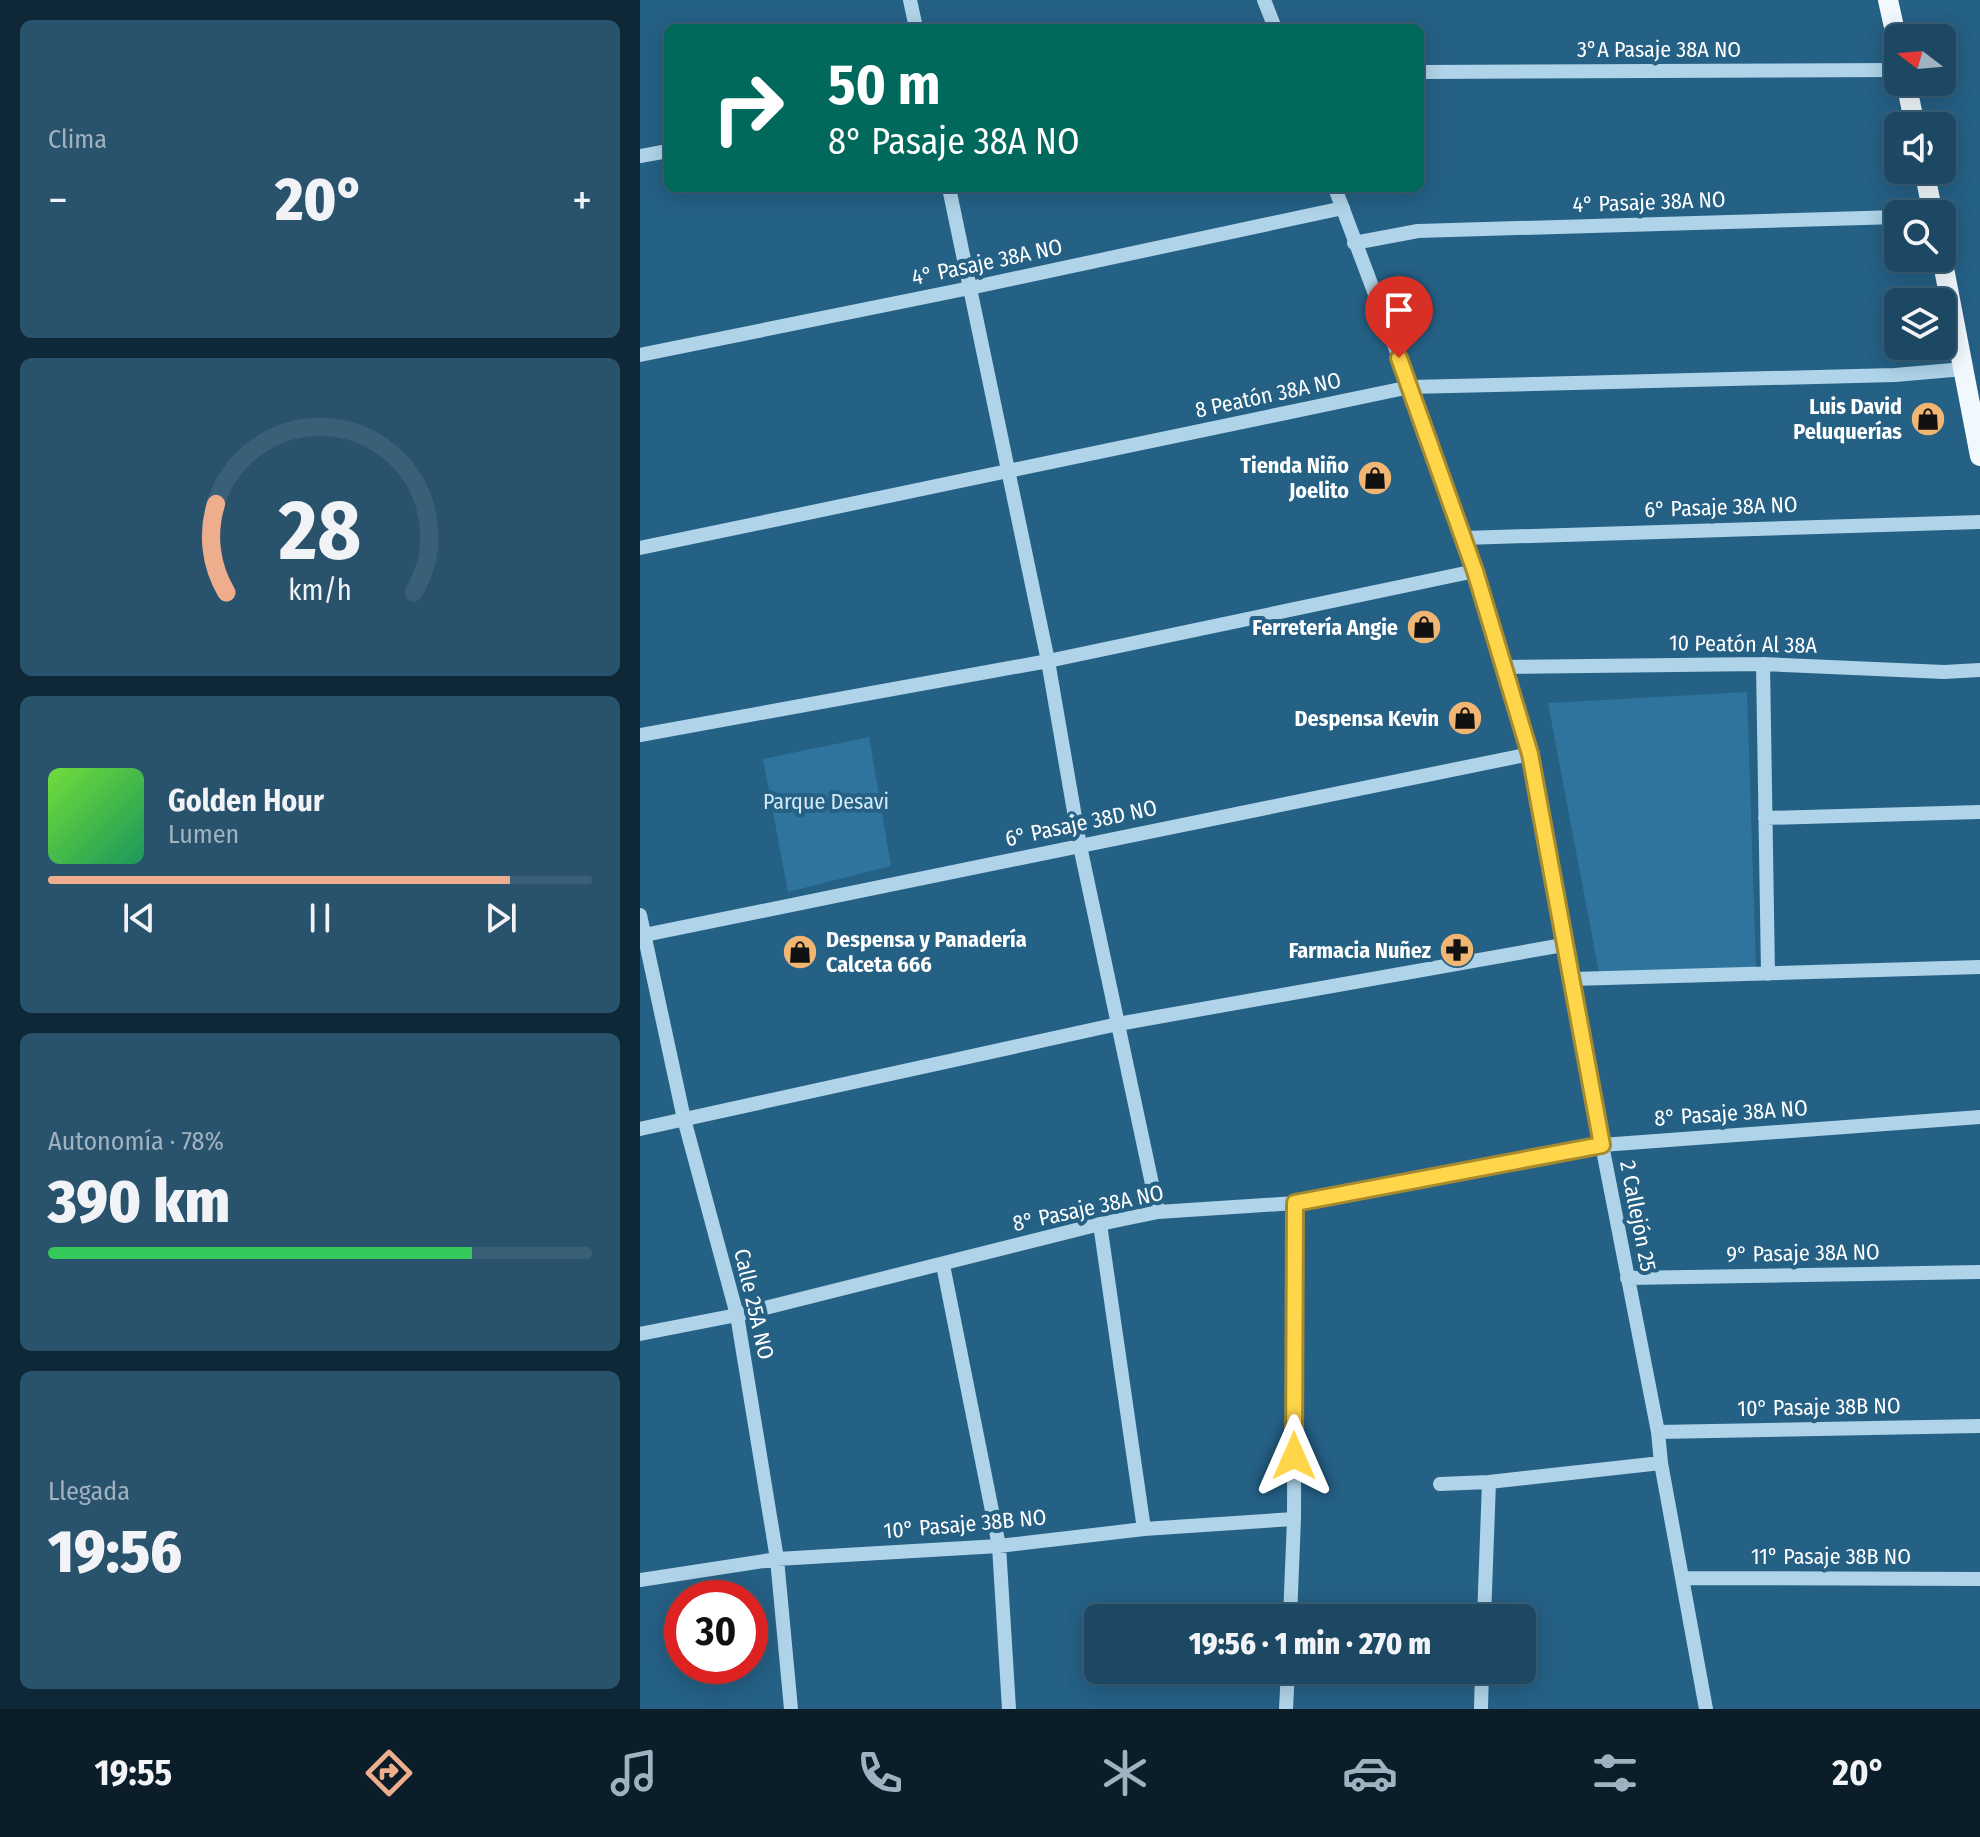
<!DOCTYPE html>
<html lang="es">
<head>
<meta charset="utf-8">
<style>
	:root { --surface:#1c4864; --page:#29526d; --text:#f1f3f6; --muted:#a0b2bf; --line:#3a6078; --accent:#eead8d }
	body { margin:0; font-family:"Fira Sans Condensed",sans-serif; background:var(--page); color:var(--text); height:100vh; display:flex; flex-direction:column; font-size:30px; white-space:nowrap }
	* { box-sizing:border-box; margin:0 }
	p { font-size:26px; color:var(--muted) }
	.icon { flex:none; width:44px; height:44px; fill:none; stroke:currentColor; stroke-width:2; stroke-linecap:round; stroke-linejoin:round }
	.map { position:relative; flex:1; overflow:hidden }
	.side { display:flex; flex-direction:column; gap:20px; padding:20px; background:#0f2837; width:640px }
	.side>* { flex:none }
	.banner { position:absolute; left:24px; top:24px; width:760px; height:168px; border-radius:12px; box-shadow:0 4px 20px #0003,0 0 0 2px var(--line); background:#00695c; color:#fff; overflow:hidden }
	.needle { width:52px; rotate:286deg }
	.buttons { position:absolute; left:1244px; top:24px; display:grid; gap:16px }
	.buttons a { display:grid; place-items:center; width:72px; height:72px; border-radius:12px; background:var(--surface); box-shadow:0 4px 20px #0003,0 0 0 2px var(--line); font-size:40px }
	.speed { position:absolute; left:24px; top:1580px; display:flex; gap:16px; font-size:40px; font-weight:700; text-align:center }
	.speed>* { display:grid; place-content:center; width:104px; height:104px; border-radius:50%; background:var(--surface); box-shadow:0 4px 20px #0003,0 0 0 2px var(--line); line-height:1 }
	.speed .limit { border:12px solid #d22; background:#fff; color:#111 }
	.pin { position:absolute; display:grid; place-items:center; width:68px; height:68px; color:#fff; margin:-82px -34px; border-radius:50% 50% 50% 0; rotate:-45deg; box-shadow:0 0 8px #0007 }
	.pin .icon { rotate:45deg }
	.me { position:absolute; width:88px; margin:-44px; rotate:0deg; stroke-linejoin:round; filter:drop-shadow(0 0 6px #0008) }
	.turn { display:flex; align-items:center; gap:28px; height:168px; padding:0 32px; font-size:36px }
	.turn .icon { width:104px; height:104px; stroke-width:2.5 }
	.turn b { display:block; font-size:56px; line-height:68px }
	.big { font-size:60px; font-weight:800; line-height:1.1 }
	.side .widget { flex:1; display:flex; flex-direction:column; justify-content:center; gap:12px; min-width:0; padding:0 28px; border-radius:12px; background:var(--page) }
	.side .dial { align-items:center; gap:0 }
	.dial svg { height:208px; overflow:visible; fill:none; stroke:var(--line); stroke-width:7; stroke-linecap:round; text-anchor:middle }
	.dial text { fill:var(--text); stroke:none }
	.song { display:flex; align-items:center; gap:24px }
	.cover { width:96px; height:96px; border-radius:12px; background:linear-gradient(135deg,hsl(100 70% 55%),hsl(150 70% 35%)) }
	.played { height:8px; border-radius:4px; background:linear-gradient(90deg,var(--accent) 85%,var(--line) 85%) }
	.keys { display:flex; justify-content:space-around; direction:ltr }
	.heat { display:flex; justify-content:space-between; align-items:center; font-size:44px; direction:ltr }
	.charge { height:12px; border-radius:6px; background:linear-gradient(90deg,#34c759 78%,var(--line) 0) }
	.trip { position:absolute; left:444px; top:1604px; width:452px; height:80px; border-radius:12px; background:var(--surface); box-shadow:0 4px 20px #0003,0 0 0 2px var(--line); font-weight:800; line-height:80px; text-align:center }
	.tab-bar { display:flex; height:128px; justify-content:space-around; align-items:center; background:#0b1d28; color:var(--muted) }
	.tab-bar .icon { width:56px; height:56px }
	.tab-bar .current { color:var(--accent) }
	.tab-bar b { font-size:36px; color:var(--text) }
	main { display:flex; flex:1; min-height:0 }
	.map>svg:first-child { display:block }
	.green { fill:#2f749d }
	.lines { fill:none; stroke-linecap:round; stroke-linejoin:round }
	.minor { stroke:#afd3e8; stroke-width:14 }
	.major { stroke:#f1f8fe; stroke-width:20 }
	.route-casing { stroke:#a68a30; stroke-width:20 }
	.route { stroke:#ffd54a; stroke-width:14 }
	.labels { text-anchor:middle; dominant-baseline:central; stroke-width:8; stroke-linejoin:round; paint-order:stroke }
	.street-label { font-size:22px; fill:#fff; stroke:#256085 }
	.poi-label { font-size:22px; font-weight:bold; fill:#fff; stroke:#256085; text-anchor:end }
	.park-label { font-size:22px; fill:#d3e9f6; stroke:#256085 }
</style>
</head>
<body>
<main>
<section class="side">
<div class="widget"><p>Clima</p>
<div class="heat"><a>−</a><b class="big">20°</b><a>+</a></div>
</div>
<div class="widget dial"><svg viewBox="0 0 100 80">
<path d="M14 69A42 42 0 1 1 86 69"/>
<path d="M14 69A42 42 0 0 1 10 35" stroke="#eead8d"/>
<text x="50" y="56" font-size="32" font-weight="700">28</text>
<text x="50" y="72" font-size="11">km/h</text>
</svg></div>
<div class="widget">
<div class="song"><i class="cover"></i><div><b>Golden Hour</b><p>Lumen</p></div></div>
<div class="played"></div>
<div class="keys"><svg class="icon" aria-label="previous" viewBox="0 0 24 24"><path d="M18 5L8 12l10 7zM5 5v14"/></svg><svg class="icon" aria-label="pause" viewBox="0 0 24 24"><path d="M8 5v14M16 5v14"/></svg><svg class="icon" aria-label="next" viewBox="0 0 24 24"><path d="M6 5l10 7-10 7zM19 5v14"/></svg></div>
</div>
<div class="widget"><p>Autonomía · 78%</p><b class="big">390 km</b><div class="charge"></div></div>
<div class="widget"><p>Llegada</p><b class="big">19:56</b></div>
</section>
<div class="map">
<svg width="1340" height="1709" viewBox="0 0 1340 1709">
	<rect width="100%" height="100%" fill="#256085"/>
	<path class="green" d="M1107 692 1116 967 959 973 908 703Z
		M229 737 251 866 148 892 123 759Z"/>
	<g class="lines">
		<path class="minor" d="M270 0 276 28
			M624 0 635 28
			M780 72 1258 70
			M0 156 28 151
			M309 188 408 661 440 846 518 1212
			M695 188 770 387 835 571 890 754 923 945 1018 1432 1021 1463 1066 1709
			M714 243 778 231 1258 217
			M0 355 330 288 703 208
			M824 538 1340 522
			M0 548 770 387 1255 375 1324 369
			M1123 664 1128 974
			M865 667 1123 664 1304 672 1340 670
			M0 735 408 661 835 571
			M1125 818 1340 812
			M0 915 44 1119 97 1315 137 1559 151 1709
			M0 936 890 754
			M932 979 1340 967
			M0 1129 478 1024 923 945
			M460 1224 504 1529
			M303 1265 359 1546 369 1709
			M987 1278 1340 1272
			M0 1334 97 1315 460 1224 518 1212 655 1203 962 1145 1340 1117
			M1018 1432 1340 1426
			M800 1484 849 1482 1021 1463
			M1042 1578 1340 1579
			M0 1580 137 1559 359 1546 504 1529 654 1519
			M650 1618 654 1519 655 1203
			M844 1618 849 1482
			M646 1709 648 1670
			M841 1709 842 1670"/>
		<path class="major" d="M1248 0 1258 45
			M1266 82 1275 126
			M1284 170 1293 214
			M1302 258 1340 456"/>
	</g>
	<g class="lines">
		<g class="route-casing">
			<path id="route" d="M654 1456 655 1203 962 1145 890 754 835 571 759 358"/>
		</g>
		<use href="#route" class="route"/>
	</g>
	<defs>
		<g id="shop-disc" transform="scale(1.8)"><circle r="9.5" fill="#f2b673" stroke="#256085"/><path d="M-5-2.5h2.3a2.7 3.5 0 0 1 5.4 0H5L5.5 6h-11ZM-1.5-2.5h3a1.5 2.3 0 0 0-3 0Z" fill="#111"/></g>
		<g id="pharmacy-disc" transform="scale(1.8)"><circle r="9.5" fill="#f2b673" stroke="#256085"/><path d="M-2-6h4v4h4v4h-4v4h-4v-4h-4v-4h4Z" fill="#111"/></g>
	</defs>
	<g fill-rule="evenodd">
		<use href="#shop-disc" x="1288" y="419"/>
		<use href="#shop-disc" x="735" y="478"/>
		<use href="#shop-disc" x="784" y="627"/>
		<use href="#shop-disc" x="825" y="718"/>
		<use href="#pharmacy-disc" x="817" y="950"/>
		<use href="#shop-disc" x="160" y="952"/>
	</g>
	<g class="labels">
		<g class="street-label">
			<text x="1019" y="49">3°A Pasaje 38A NO</text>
			<text transform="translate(1009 202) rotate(-2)">4° Pasaje 38A NO</text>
			<text transform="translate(347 262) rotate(-12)">4° Pasaje 38A NO</text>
			<text transform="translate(628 395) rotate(-12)">8 Peatón 38A NO</text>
			<text transform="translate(1081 507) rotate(-2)">6° Pasaje 38A NO</text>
			<text transform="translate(1103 644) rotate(1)">10 Peatón Al 38A</text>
			<text transform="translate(441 823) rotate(-12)">6° Pasaje 38D NO</text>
			<text transform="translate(1091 1113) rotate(-4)">8° Pasaje 38A NO</text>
			<text transform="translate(448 1208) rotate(-12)">8° Pasaje 38A NO</text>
			<text transform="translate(998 1216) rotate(79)">2 Callejón 25</text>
			<text transform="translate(1163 1253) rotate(-1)">9° Pasaje 38A NO</text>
			<text transform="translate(114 1304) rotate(77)">Calle 25A NO</text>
			<text transform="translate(1179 1407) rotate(-1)">10° Pasaje 38B NO</text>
			<text transform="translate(325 1524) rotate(-5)">10° Pasaje 38B NO</text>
			<text x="1191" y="1556">11° Pasaje 38B NO</text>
		</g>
		<g class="poi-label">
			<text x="1262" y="406">Luis David<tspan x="1262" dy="25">Peluquerías</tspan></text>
			<text x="709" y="465">Tienda Niño<tspan x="709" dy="25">Joelito</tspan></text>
			<text x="758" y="627">Ferretería Angie</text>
			<text x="799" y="718">Despensa Kevin</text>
			<text x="186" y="939" text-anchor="start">Despensa y Panadería<tspan x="186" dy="25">Calceta 666</tspan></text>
			<text x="791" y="950">Farmacia Nuñez</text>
		</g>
		<g class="park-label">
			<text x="186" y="801">Parque Desavi</text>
		</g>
	</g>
</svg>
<div class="buttons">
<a><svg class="needle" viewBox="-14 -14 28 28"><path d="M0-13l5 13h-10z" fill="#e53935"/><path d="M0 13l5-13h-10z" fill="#a0b2bf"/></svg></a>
<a><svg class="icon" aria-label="sound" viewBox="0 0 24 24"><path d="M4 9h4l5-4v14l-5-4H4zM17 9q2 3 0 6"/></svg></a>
<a><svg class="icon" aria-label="search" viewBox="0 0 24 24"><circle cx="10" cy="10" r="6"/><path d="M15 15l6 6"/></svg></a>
<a><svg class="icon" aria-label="layers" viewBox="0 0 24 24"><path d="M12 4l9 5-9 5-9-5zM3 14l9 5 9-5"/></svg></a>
</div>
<div class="speed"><div class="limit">30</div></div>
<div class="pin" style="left:759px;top:358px;background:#d93025"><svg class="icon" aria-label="arrive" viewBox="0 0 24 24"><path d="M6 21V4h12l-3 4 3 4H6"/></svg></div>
<svg class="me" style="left:654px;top:1456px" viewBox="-20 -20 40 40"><path d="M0-17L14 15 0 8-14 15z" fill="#ffd54a" stroke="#fff" stroke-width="4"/></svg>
<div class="trip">19:56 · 1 min · 270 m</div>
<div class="banner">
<div class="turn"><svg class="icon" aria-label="right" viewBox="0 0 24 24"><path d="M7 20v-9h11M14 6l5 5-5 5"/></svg><div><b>50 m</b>8° Pasaje 38A NO</div></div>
</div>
</div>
</main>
<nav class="tab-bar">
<b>19:55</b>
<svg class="icon current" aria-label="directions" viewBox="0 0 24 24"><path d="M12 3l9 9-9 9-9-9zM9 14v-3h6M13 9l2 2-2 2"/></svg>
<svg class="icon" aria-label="music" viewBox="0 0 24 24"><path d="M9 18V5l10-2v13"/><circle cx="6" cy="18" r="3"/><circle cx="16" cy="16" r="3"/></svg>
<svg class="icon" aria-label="phone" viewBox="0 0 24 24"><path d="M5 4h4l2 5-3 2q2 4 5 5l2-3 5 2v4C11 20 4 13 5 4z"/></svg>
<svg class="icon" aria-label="climate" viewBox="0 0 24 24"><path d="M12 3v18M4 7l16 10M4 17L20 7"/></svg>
<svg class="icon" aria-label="car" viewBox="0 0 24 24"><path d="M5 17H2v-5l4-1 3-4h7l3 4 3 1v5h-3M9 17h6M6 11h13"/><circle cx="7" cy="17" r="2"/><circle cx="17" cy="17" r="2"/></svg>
<svg class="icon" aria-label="filters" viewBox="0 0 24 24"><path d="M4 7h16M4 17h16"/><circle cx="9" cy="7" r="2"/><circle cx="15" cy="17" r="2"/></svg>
<b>20°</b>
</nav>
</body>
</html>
